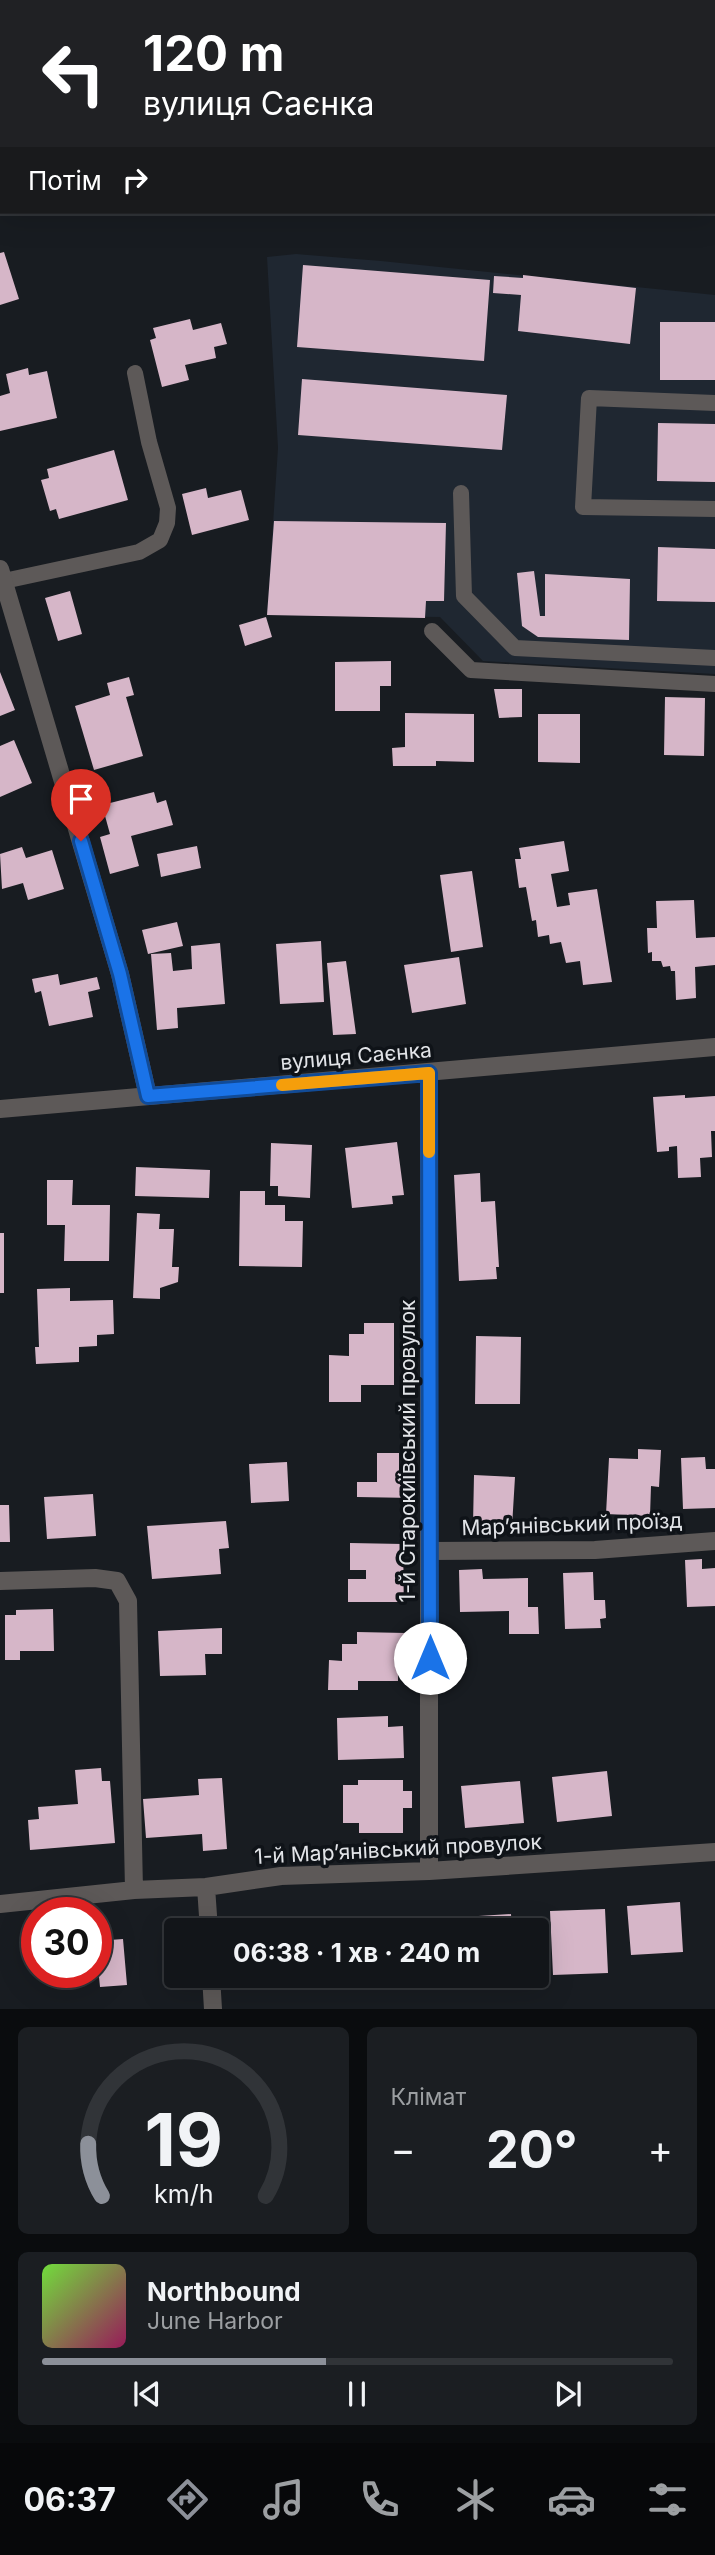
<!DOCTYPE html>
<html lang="uk">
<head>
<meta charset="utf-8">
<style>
	:root { --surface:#121519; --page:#1b1e22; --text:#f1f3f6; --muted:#9c9fa2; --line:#313438; --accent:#8c9099 }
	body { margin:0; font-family:Inter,sans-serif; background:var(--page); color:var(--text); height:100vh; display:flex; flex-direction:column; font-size:26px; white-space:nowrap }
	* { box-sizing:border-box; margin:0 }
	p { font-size:23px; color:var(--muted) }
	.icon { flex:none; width:38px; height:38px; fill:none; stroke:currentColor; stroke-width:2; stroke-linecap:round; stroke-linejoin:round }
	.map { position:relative; height:2009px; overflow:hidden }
	.sheet { display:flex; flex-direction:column; gap:18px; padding:18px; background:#0a0c0e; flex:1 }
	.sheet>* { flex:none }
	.hud { position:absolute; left:0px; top:0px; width:716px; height:214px; box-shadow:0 7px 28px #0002,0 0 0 2px var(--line); background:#202124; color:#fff; overflow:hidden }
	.speed { position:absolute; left:21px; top:1897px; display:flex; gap:14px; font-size:35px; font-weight:700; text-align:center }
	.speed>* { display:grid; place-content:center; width:91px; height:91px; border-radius:50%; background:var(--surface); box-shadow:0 7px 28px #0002,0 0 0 2px var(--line); line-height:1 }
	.speed .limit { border:10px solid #d22; background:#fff; color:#111 }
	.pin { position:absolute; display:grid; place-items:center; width:60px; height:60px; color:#fff; margin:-72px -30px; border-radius:50% 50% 50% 0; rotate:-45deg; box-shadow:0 0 7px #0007 }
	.pin .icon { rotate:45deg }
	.me { position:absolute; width:77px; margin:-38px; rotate:0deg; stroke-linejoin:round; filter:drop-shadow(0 0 5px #0008) }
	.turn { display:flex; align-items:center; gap:24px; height:147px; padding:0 28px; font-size:32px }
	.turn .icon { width:91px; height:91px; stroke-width:2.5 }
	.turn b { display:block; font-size:49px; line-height:60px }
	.then { display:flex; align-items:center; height:66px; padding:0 28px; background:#0003; gap:14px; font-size:26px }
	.big { font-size:52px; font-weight:700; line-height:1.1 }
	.sheet .card { flex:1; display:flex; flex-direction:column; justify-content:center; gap:10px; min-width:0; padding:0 24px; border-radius:10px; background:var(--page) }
	.sheet .dial { align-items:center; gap:0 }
	.dial svg { height:182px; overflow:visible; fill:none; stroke:var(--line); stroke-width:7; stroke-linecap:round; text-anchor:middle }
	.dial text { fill:var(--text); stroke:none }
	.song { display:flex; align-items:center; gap:21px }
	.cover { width:84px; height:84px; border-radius:10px; background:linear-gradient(135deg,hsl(100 70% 55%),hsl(330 70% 35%)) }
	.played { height:7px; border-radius:4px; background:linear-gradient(90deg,var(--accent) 45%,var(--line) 45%) }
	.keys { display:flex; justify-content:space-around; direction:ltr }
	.heat { display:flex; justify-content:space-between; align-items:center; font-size:38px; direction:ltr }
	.sheet .tiles { flex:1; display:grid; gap:18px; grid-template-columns:1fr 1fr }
	.card:last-child { grid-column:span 2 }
	.trip { position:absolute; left:164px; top:1918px; width:385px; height:70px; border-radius:7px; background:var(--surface); box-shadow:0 7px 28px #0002,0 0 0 2px var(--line); font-weight:700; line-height:70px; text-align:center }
	.dock { display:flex; height:112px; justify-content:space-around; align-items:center; background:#07080a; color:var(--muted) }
	.dock .icon { width:49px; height:49px }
	.dock .on { color:var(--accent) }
	.dock b { font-size:32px; color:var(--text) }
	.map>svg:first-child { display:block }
	.built { fill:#1f2731 }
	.building { fill:#d6b6c8 }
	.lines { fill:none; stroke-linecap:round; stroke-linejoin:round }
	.service { stroke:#5d5958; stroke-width:16 }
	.minor { stroke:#5d5958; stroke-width:18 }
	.tertiary { stroke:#5d5958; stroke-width:18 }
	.route-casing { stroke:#114b97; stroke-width:18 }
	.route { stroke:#1a73e8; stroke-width:12 }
	.slow { stroke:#f59e0b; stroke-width:12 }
	.labels { text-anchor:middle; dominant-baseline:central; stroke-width:7; stroke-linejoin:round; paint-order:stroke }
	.street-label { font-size:21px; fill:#e2e4e8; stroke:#0f1318 }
</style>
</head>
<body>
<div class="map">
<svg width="715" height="2009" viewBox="0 0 715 2009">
	<rect width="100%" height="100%" fill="#181c21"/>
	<path class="built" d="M296 254 381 261 715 295V674L483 661 440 617 267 615 278 448 267 257Z"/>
	<path class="building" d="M4 252 19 299 0 305V253Z
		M303 265 490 280 484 361 297 347Z
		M523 275 636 288 630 344 518 331 521 295 493 293 494 276 523 278Z
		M190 319 193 330 221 323 227 344 214 347 216 358 185 365 189 380 162 387 150 340 156 338 153 328Z
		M660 322H715V380H660Z
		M28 368 29 375 47 371 57 418 0 431V396L10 393 6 374Z
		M302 379 507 395 502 450 298 435Z
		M658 423 715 424V482L657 481Z
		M114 450 128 500 59 519 56 509 50 511 41 480 49 478 47 469Z
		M206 488 208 498 241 490 249 520 192 535 182 494Z
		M274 521 446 523 444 601H426L425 618 267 615Z
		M658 547 715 549V602L657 601Z
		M534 571 540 616H545V574L630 579 629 640 538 637 522 626 517 573Z
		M70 591 82 634 58 641 45 598Z
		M266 617 272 637 245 646 239 625Z
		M391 661V686H380V711H335V662Z
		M0 672 15 710 0 716Z
		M129 677 134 695 126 697 143 756 94 770 75 706 110 695 107 683Z
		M494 689H522V717L499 718Z
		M665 697 705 698 704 756 664 755Z
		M405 713 474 714V762L436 761V766H393L392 748 405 747Z
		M538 714H580V763L538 762Z
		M14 740 32 783 0 797V746Z
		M154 792 157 803 166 800 173 825 131 836 139 866 110 874 100 837 110 834 102 805Z
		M564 841 569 871 551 874 557 907 570 905 568 893 597 889 612 982 583 985 580 961 566 963 561 942 550 944 549 935 538 937 536 920 532 921 526 887 519 888 515 859H521L519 848Z
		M197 846 201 868 161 877 157 854Z
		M22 847 26 858 52 850 64 889 28 900 23 883 2 889 0 854Z
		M472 871 483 947 451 952 440 875Z
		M694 900 696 938 715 937V965L695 967 696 998 676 1000 675 971H671L670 966 663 967 661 961H652V952L648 953 647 928H657L656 901Z
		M177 922 183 946 148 954 142 930Z
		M321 941 324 1002 280 1004 276 944Z
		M220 943 225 1004 177 1008 178 1028 157 1030 151 954 171 953 173 971 192 969 191 946Z
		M459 957 466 1004 412 1013 404 965Z
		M346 961 356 1034 333 1035 327 963Z
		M58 974 60 985 97 977 100 989 88 992 93 1017 49 1026 41 991 35 993 32 979Z
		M685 1095V1098L715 1096V1131H711L712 1157 700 1158 701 1177 678 1178 677 1146 669 1147V1151L657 1152 653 1097Z
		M397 1142 404 1195 392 1196 393 1204 352 1208 345 1148Z
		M271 1143 312 1145 310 1198 278 1196V1186H270Z
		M136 1167 210 1170 209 1198 135 1196Z
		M480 1173 481 1202 495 1201 499 1267H496L497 1279 459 1281 454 1175Z
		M47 1180H73L72 1205H110L109 1261H64L65 1225H47Z
		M240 1191H265V1205H285V1221H303L302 1267 239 1266Z
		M137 1213 160 1214 159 1229H174L172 1267H179L178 1282 160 1288V1299L133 1298Z
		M0 1233H4V1293H0Z
		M70 1288V1301L113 1300 114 1334 97 1335V1346L79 1347V1362L36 1364 35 1347H39L37 1289Z
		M364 1323H394V1385H361V1402H329V1355L349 1356V1334H364Z
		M476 1336 521 1337 520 1404H475Z
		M638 1449 661 1450 659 1487 651 1486 650 1516 606 1514 609 1458 638 1459Z
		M377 1453H399V1474H413V1498L357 1497V1482H377Z
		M705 1457 706 1469H715V1508L683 1509 681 1458Z
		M287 1462 289 1501 251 1503 249 1464Z
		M474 1475 515 1477 512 1527 473 1525Z
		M93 1494 96 1536 47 1539 44 1497Z
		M0 1505H9L10 1542H0Z
		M226 1521 229 1548 219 1549 221 1574 152 1579 147 1526Z
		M350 1543 403 1544 404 1602H348V1579H366V1570H350Z
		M702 1559V1569L715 1568V1606L687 1607 685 1560Z
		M482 1569 483 1579 528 1578V1607H538L539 1634H509V1611L460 1612 459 1570Z
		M593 1572 594 1600H605L606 1618 600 1619 601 1628 565 1629 563 1573Z
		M53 1609 54 1651H20V1660H5V1615H16V1610Z
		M222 1628V1654H205L206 1675 160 1676 158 1631Z
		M357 1632 406 1633V1650L398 1649V1681H358V1690H328L329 1660 342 1661V1644H357Z
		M388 1716V1727L403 1726 404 1758 338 1760 337 1718Z
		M101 1768 102 1781H110L115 1843 30 1850 28 1820 39 1819 38 1807 78 1804 75 1770Z
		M607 1771 612 1816 557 1822 552 1777Z
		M222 1778 227 1849 203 1851 202 1834 146 1838 143 1799 199 1795 198 1779Z
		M358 1780H403V1791H412V1808H403V1833H359V1823H343V1785H358Z
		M520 1781 524 1823 465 1828 461 1786Z
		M680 1902 683 1952 631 1955 627 1906Z
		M605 1909 608 1973 553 1975 550 1911Z
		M511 1914 512 1930H448L447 1918Z
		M123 1939 127 1985 100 1987 99 1977 85 1978V1972H96V1941Z
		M451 1976H475V1989L452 1990Z"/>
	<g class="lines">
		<path class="service" d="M715 403 589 398 583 507 715 509
			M461 493 464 596 515 648 715 658
			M4 581 139 552 160 540 167 523 168 508 149 442 135 373
			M432 631 471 670 715 684"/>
		<path class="minor" d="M0 33H2
			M714 85H715
			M0 569 120 974 148 1096
			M429 1073V1871
			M430 1551 595 1550 715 1541
			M0 1581 95 1578 117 1581 128 1601 134 1890
			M206 1887 209 1930
			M0 1904 134 1890 206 1887 281 1876 429 1871 715 1852
			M211 1976 213 2009"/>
		<path class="tertiary" d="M0 1109 715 1047"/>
	</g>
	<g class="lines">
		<g class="route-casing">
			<path id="route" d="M81 841 120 974 148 1096 429 1073 430 1658"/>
		</g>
		<use href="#route" class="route"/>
		<path class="slow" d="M282 1085 429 1073V1152"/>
	</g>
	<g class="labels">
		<g class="street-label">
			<text transform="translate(356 1056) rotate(-5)">вулиця Саєнка</text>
			<text transform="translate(407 1451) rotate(-90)">1-й Старокиївський провулок</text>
			<text transform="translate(572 1524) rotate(-2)">Марʼянівський проїзд</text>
			<text transform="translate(398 1849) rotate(-3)">1-й Марʼянівський провулок</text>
		</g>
	</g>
</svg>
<div class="speed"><div class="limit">30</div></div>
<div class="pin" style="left:81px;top:841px;background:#d93025"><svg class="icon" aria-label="arrive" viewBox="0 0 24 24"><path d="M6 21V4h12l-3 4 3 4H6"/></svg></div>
<svg class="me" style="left:430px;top:1658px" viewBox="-20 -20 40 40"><circle r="19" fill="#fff"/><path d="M0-13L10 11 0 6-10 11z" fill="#1a73e8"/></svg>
<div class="trip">06:38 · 1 хв · 240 m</div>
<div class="hud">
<div class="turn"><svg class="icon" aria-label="left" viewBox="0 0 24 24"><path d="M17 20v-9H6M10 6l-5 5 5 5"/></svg><div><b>120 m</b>вулиця Саєнка</div></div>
<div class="then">Потім<svg class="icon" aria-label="right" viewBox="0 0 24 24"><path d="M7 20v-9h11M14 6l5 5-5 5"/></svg></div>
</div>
</div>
<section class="sheet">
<div class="tiles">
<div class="card dial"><svg viewBox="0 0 100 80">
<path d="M14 69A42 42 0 1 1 86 69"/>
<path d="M14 69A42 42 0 0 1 8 46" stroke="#8c9099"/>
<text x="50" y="56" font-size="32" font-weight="700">19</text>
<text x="50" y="72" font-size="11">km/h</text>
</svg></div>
<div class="card"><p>Клімат</p>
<div class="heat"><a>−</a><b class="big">20°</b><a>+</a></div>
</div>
<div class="card">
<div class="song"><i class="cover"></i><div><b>Northbound</b><p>June Harbor</p></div></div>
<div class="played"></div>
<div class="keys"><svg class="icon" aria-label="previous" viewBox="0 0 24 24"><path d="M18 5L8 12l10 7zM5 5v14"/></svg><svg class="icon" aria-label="pause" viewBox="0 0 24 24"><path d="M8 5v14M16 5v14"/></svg><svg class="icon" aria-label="next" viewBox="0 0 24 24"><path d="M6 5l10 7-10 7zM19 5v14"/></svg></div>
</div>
</div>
</section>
<nav class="dock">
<b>06:37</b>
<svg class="icon on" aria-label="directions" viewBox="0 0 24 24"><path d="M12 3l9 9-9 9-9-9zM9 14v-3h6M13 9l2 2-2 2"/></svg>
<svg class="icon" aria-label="music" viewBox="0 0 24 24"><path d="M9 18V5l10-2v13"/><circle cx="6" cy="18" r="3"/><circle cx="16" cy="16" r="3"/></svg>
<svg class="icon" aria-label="phone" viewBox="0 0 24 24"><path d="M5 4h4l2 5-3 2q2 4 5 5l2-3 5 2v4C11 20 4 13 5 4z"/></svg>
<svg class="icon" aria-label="climate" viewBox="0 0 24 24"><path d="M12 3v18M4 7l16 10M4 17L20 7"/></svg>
<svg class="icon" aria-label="car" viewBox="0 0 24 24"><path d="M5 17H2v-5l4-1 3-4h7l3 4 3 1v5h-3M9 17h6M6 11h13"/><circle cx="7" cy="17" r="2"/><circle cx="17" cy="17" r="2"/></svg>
<svg class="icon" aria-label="filters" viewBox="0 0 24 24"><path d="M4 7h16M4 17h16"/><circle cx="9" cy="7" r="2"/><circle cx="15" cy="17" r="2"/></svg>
</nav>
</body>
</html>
